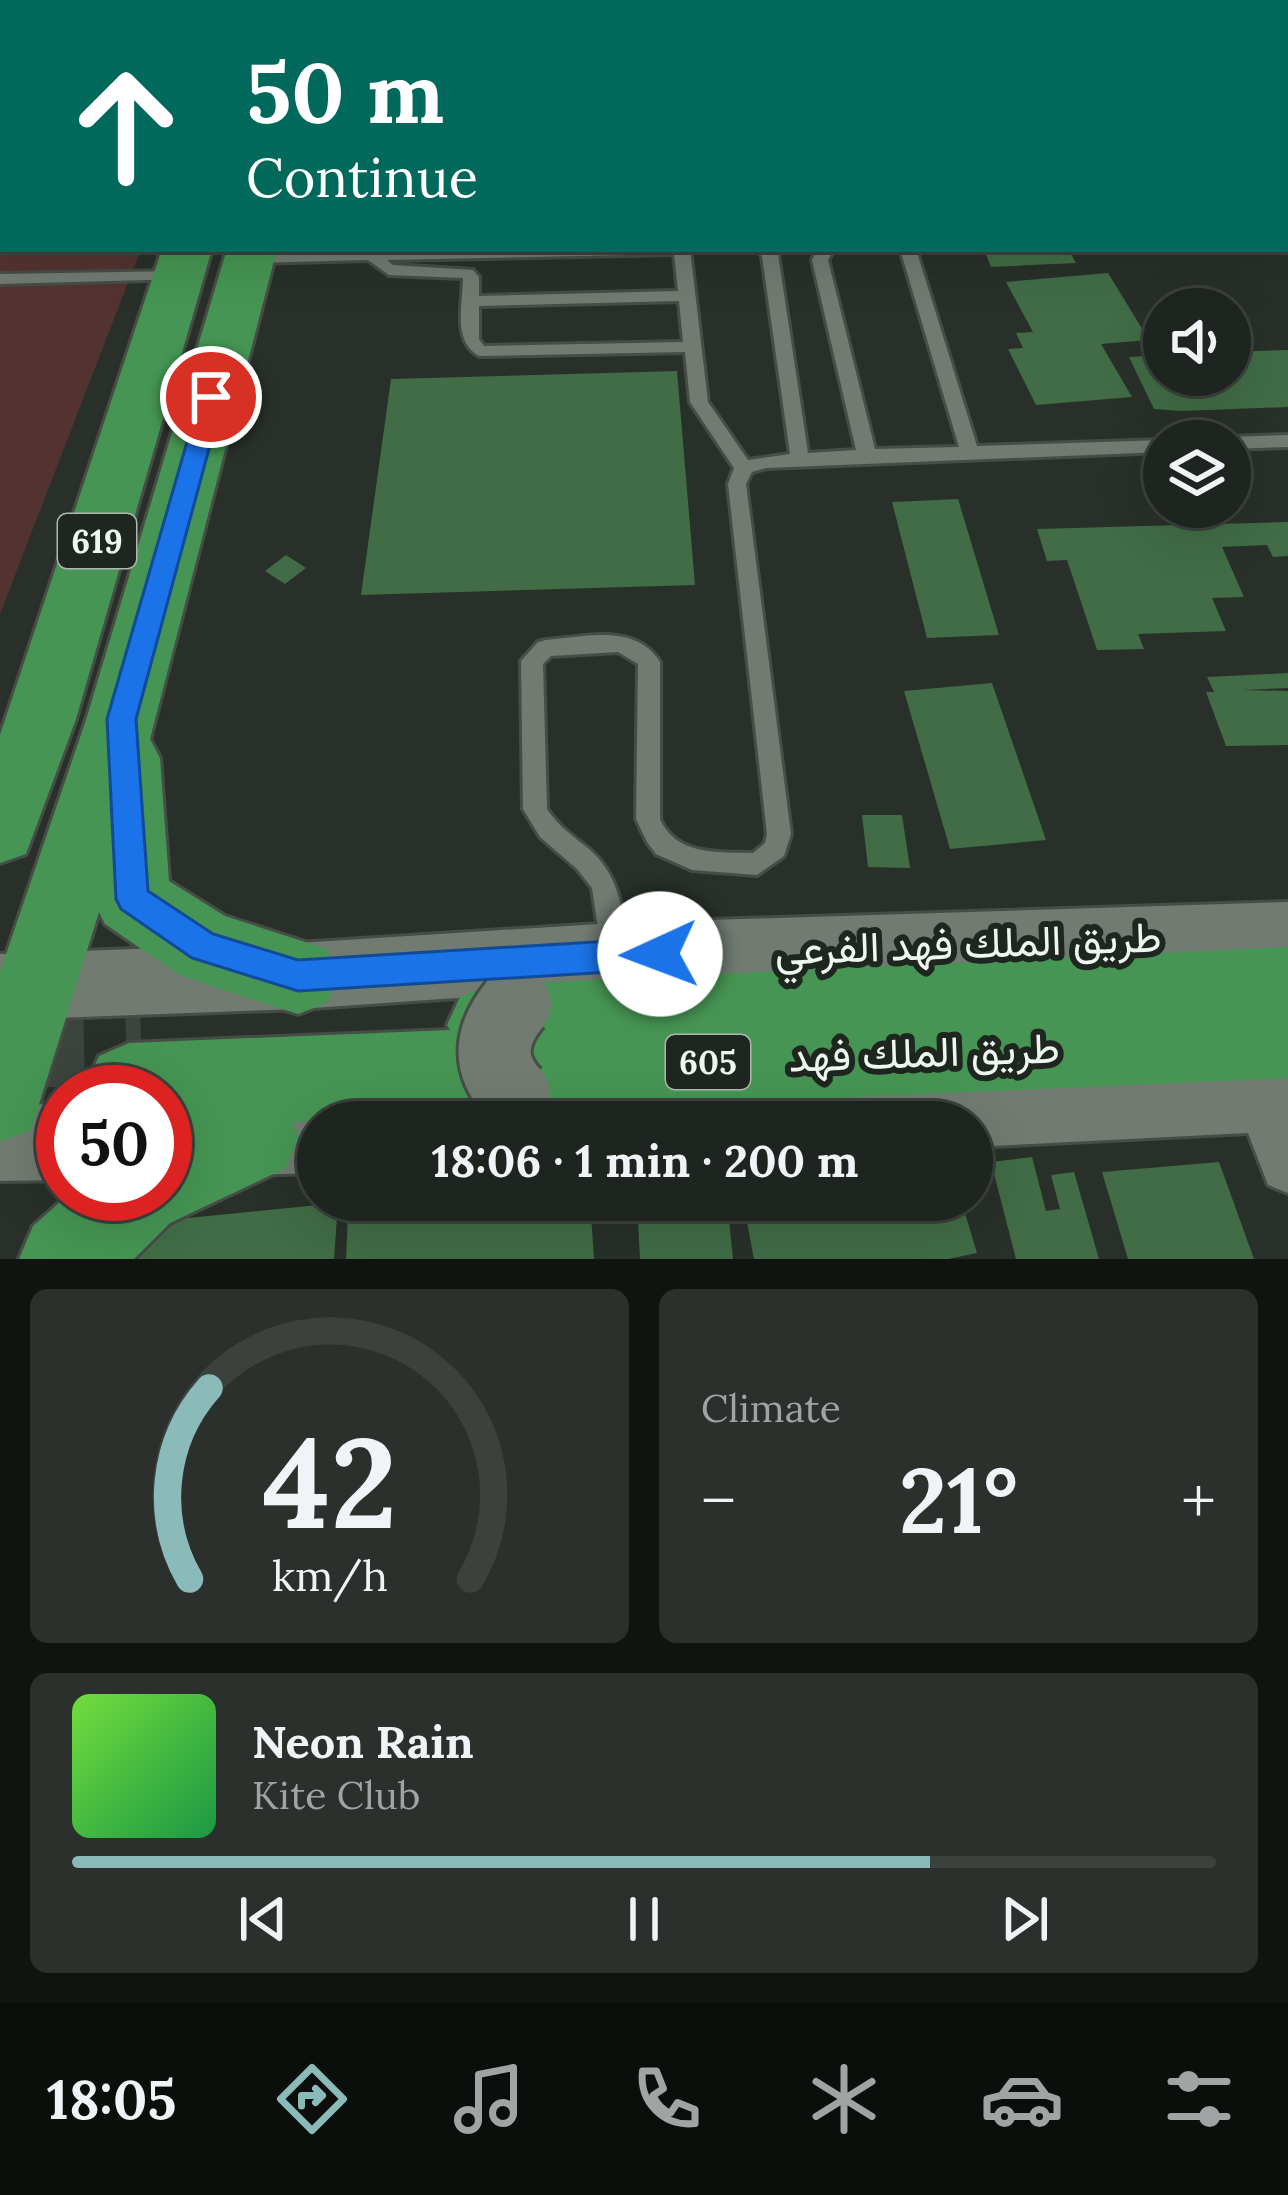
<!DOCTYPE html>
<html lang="en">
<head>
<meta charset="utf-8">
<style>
	:root { --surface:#1e241f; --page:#2b302c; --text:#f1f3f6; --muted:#a1a4a4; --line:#3c413d; --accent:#8bbbb9 }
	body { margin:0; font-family:Lora,Vazirmatn,serif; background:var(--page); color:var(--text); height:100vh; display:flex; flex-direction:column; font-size:45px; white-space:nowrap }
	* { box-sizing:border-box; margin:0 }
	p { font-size:39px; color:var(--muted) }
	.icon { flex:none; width:66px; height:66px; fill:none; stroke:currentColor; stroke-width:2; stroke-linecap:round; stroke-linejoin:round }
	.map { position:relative; height:1259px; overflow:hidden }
	.details { display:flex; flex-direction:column; gap:30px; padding:30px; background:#101411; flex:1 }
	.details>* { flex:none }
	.banner { position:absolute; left:0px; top:0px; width:1290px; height:252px; box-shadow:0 12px 48px #0002,0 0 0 3px var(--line); background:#00695c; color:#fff; overflow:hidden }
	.fabs { position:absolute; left:1143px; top:288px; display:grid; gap:24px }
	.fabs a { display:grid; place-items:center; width:108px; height:108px; border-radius:50%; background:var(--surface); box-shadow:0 12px 48px #0002,0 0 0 3px var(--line); font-size:60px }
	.speed { position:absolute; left:36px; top:1065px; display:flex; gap:24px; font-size:60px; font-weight:700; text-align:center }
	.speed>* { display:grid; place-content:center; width:156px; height:156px; border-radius:50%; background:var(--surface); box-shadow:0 12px 48px #0002,0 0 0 3px var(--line); line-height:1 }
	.speed .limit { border:18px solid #d22; background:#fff; color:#111 }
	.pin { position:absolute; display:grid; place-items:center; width:102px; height:102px; color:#fff; margin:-51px; border:6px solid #fff; border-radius:50%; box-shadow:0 3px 12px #0007 }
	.me { position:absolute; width:132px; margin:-66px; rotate:268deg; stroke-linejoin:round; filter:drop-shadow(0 0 9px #0008) }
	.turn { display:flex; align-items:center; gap:42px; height:252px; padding:0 48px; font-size:54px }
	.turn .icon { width:156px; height:156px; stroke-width:2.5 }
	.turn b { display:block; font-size:84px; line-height:102px }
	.big { font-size:90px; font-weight:800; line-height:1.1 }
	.details .widget { flex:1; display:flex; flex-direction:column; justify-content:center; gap:18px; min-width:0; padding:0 42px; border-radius:18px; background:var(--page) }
	.details .dial { align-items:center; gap:0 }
	.dial svg { height:312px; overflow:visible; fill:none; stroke:var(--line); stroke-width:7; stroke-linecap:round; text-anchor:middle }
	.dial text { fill:var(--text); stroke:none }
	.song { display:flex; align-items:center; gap:36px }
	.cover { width:144px; height:144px; border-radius:18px; background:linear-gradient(135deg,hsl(100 70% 55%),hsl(140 70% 35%)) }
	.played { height:12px; border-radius:6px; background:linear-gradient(90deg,var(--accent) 75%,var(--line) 75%) }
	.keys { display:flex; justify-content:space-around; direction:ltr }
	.heat { display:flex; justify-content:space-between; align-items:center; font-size:66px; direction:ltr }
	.details .tiles { flex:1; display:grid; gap:30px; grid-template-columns:1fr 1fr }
	.widget:last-child { grid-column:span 2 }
	.trip { position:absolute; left:297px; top:1101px; width:696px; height:120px; border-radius:60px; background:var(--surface); box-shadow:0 12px 48px #0002,0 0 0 3px var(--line); font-weight:800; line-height:120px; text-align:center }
	.tabs { display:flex; height:192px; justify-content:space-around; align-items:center; background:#0c0e0c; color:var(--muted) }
	.tabs .icon { width:84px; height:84px }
	.tabs .current { color:var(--accent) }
	.tabs b { font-size:54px; color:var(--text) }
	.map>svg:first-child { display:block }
	.green { fill:#533331 }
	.building { fill:#416c46 }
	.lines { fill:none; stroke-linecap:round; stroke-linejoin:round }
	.motorway-tunnel { stroke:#3c443d; stroke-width:84; stroke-dasharray:84 42; stroke-linecap:butt }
	.service-casing { stroke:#464d46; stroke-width:6 }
	.minor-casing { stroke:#464d46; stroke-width:6 }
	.secondary-casing { stroke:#464d46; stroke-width:6 }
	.motorway-casing { stroke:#464d46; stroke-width:6 }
	.service { fill:#717b72; fill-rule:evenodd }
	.minor { fill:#717b72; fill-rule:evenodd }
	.secondary { fill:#717b72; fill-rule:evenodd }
	.motorway { fill:#469554; fill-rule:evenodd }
	.secondary-bridge-casing { stroke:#464d46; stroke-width:78; stroke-linecap:butt }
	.secondary-bridge { stroke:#717b72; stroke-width:72 }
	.route { fill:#1a73e8; stroke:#114b97; stroke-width:3 }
	.labels { text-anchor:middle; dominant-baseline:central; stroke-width:12; stroke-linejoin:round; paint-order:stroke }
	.shield { fill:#1e261f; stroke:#b0b7b1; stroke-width:3 }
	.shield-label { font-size:33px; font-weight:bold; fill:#eff5ef }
	.near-street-label { font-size:42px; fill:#eff5ef; stroke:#1e261f }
</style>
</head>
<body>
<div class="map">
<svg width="1288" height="1259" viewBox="0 0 1288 1259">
	<rect width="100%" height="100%" fill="#283029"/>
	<path class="green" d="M0 0H235L3 3V249H141L0 614Z"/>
	<path class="building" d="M984 249H1068L1076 263 991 267Z
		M1108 273 1149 340 1101 344 1132 397 1036 405 1008 349 1023 348 1016 333 1033 332 1006 282Z
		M1288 350V407L1182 411 1154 409 1129 357 1164 355V375H1230V352Z
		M677 371 695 585 361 595 391 379Z
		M958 499 999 635 927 638 892 502Z
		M1288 522V556L1273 557 1267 545 1222 547 1244 597 1212 598 1226 631 1138 634 1144 649 1097 650 1067 560 1047 561 1037 529Z
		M286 555 306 568 285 584 265 571Z
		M1288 673V688L1242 690 1288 691V745L1226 746 1206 692H1214L1207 677Z
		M992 683 1046 840 950 849 904 691Z
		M862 815H902L910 868 868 867Z
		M1032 1157 1046 1211 1060 1209 1051 1175 1074 1172 1099 1259H1016L991 1162Z
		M1219 1162 1254 1259H1128L1102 1172Z
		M475 1200H590L594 1259H346L348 1213Z
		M637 1200H727L733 1259H640Z
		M743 1200H961L977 1253 948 1259H754Z
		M338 1203 334 1259H122L128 1224Z"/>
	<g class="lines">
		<path class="motorway-tunnel" d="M0 1046 141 1043"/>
		<g class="service-casing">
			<path id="service" d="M371 0H383L382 3H370Z
				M1054 0H1066V3H1054Z
				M1266 0H1279L1281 3H1268Z
				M1287 12H1288V21H1287Z
				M1287 78H1288V86H1287Z
				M1287 166H1288V174H1287Z
				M454 249H690L708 402 748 460 790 454 762 256 755 249H773L778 254 808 453 856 450 812 260 818 249H834L828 260 875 449 959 447 900 249H916L977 446 1164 440 1168 441H1164V452L766 468 752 472 746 484 791 834 784 856 757 875 692 870 656 854 647 842 636 819 638 664 618 652 551 656 543 664 547 809C558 826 573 836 589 849 619 875 623 909 627 947L623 955 614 959 605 955 601 947 592 888 577 869 540 837 523 809 521 661 538 642 546 640C585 637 636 623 660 662V819C676 856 718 852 753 853L765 843 767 834 728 484 734 468 690 402 685 352 479 356C452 341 463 305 463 278L389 275 368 260 250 263 242 258 250 253ZM674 254 678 291 479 296V277L473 270 393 265 387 260ZM679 301 683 342 484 346 479 339V306Z
				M179 271 187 276 185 279 0 284V274Z
				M1288 435V447L1230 449V441H1222L1230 437Z"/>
		</g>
		<g class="minor-casing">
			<path id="minor" d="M1260 1067 1279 1075 1288 1095V1193L1268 1185 1233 1094 1241 1075Z"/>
		</g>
		<g class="secondary-casing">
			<path id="secondary" d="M1288 902V964L615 987 298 1009 0 1020V954L298 943 615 923Z
				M514 1057 622 1095 633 1122 488 1120 477 1094 488 1068Z
				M1288 1057V1131L972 1147V1122H674L685 1095 712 1084Z
				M318 1097 345 1108 351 1122H318V1173L165 1177V1101Z
				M63 1104V1180L0 1181V1105Z"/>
		</g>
		<g class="motorway-casing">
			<path id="motorway" d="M162 249H212L76 719 26 854 0 863V735Z
				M227 249H277L150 739 160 758 169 881 225 916 327 949 339 976 327 1003 298 1014 204 984 176 973 105 924 99 912 31 1130 0 1142V972L86 720Z
				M1288 947V1078L293 1122 299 1137 286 1168 170 1223 134 1259H19L33 1226 69 1194H165V1133L180 1127H165V1092H89L86 1086 99 1056 129 1043 450 1030 447 1025 460 997 489 985Z"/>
		</g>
		<use href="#service" class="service"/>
		<use href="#minor" class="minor"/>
		<use href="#secondary" class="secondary"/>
		<use href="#motorway" class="motorway"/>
		<g class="secondary-bridge-casing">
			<path id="secondary-bridge" d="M514 1094C486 1064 490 1035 515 1004"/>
		</g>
		<use href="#secondary-bridge" class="secondary-bridge"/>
	</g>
	<path class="route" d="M211 389 223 397 136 719 148 891 213 934 298 960 660 938 672 943 677 954 672 965 660 969 298 991 192 958 121 909 116 899 107 719 200 397Z"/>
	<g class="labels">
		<g class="shield">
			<rect x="58" y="514" width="78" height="54" rx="9"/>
			<rect x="666" y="1035" width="84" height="54" rx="9"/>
		</g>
		<g class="shield-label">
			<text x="97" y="541">619</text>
			<text x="708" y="1062">605</text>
		</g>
		<g class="near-street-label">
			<text transform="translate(968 943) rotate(-2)">طريق الملك فهد الفرعي</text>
			<text transform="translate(924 1052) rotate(-2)">طريق الملك فهد</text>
		</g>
	</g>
</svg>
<div class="fabs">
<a><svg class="icon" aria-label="sound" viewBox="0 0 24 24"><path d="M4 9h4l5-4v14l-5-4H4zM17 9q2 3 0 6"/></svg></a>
<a><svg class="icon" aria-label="layers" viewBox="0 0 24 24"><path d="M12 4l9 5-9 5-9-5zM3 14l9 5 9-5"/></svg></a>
</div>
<div class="speed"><div class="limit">50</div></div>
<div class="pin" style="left:211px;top:397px;background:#d93025"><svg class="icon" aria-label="arrive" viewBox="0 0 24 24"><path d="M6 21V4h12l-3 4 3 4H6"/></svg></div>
<svg class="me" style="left:660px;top:954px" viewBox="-20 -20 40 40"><circle r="19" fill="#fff"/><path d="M0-13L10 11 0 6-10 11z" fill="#1a73e8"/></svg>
<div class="trip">18:06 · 1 min · 200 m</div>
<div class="banner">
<div class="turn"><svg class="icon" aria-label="ahead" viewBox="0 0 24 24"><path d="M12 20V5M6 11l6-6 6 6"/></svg><div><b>50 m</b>Continue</div></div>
</div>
</div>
<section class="details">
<div class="tiles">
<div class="widget dial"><svg viewBox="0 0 100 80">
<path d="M14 69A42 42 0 1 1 86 69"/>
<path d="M14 69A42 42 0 0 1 19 20" stroke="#8bbbb9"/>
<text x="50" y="56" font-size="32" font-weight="700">42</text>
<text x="50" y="72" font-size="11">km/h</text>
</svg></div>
<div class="widget"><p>Climate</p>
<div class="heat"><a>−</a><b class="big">21°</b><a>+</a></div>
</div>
<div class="widget">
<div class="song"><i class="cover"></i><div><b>Neon Rain</b><p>Kite Club</p></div></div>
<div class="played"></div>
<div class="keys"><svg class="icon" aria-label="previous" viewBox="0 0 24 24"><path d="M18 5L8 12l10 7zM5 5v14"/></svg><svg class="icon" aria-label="pause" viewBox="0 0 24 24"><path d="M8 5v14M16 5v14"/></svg><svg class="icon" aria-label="next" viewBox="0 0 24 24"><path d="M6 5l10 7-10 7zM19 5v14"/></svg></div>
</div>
</div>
</section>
<nav class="tabs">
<b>18:05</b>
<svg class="icon current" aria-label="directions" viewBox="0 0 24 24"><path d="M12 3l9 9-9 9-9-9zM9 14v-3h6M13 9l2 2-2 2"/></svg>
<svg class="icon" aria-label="music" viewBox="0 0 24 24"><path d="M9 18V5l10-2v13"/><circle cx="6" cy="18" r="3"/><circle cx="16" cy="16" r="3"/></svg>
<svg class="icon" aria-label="phone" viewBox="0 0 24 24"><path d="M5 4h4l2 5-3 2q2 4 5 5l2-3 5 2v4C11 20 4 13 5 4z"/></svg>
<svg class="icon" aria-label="climate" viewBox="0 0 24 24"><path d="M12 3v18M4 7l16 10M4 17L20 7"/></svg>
<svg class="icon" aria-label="car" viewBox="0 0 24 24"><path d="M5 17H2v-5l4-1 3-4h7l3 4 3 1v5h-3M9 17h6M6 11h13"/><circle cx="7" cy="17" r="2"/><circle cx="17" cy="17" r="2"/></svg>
<svg class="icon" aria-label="filters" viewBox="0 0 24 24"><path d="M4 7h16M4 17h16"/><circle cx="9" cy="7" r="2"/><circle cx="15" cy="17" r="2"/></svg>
</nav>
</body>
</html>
